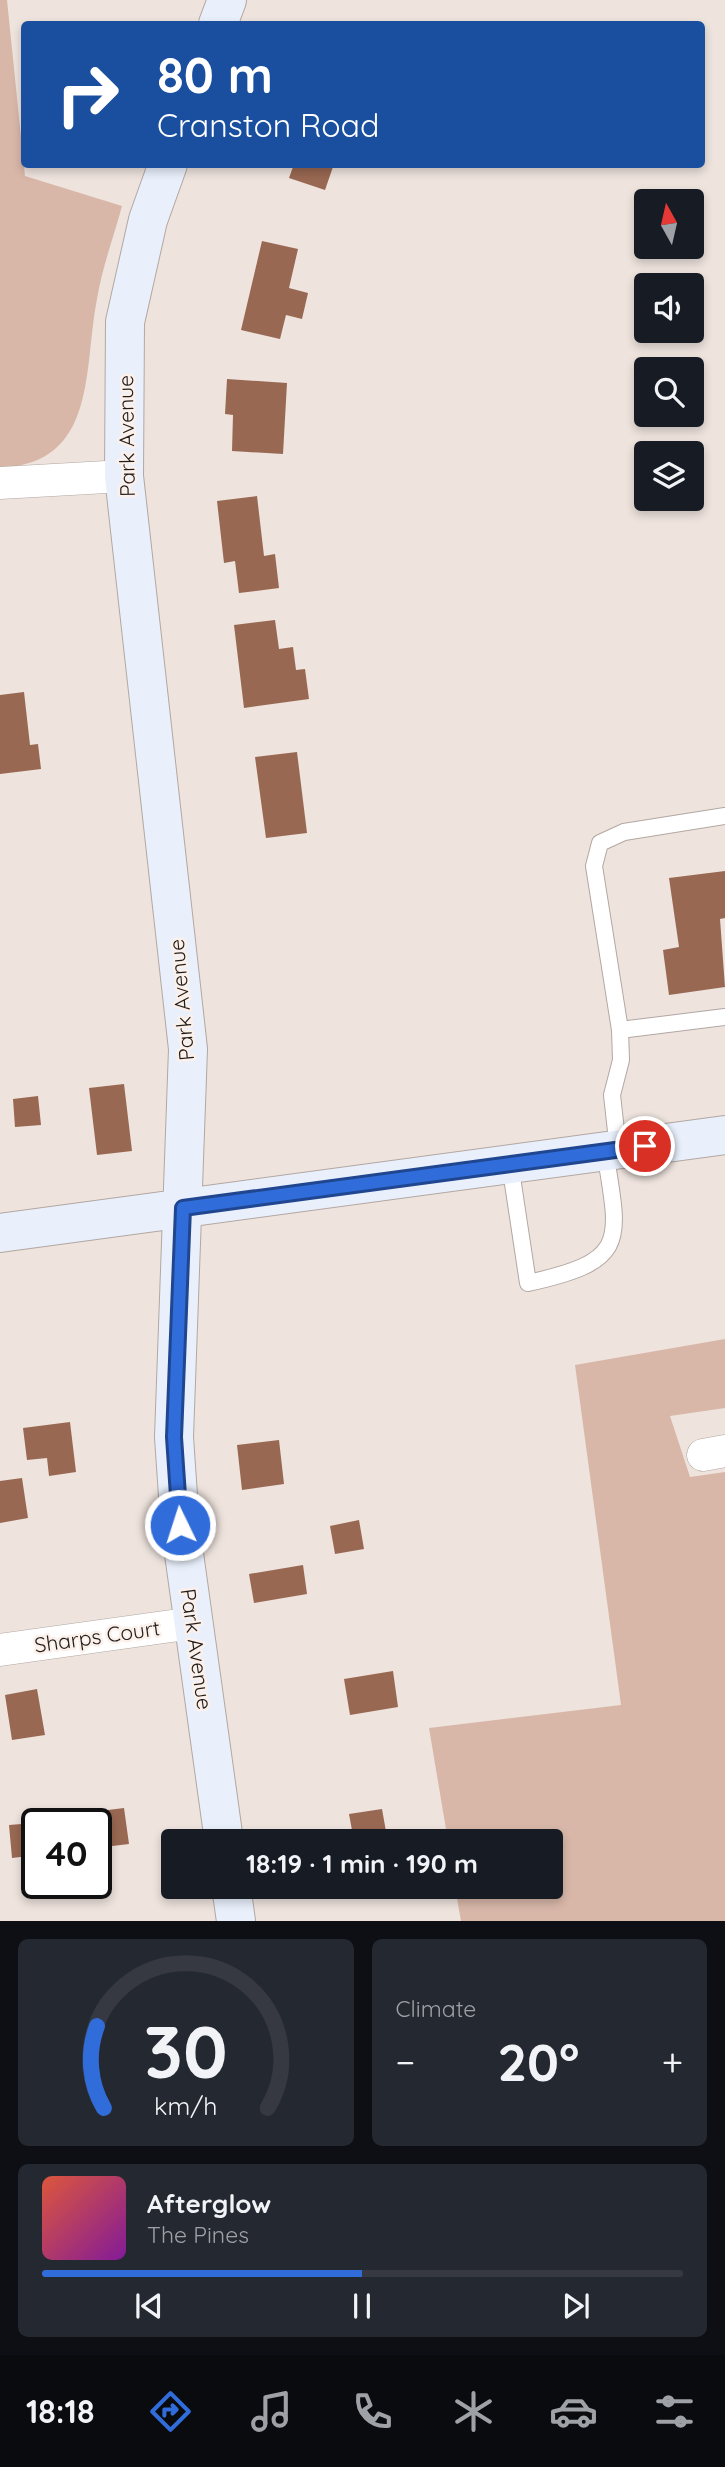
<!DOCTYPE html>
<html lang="en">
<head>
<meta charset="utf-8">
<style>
	:root { --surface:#171b24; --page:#242831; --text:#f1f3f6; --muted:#9ea1a6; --line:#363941; --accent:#306cda }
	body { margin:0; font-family:Quicksand,sans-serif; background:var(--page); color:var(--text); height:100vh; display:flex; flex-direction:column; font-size:26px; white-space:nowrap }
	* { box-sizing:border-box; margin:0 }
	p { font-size:23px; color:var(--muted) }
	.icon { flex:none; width:38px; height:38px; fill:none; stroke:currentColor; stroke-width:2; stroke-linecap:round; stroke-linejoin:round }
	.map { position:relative; height:1921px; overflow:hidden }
	.side { display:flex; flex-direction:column; gap:18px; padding:18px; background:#0d0f14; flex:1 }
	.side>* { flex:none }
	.banner { position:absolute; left:21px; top:21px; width:684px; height:147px; border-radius:7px; box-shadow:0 4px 10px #0003; background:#1a4fa0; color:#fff; overflow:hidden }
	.needle { width:46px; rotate:352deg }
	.tools { position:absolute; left:634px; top:189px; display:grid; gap:14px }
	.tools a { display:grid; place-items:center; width:70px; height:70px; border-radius:7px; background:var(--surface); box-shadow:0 4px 10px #0003; font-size:35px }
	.speed { position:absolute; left:21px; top:1808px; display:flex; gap:14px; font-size:35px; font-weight:700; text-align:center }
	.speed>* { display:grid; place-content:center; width:91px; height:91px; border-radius:50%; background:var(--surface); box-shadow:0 4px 10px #0003; line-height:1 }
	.speed .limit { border:4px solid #111; border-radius:10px; background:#fff; color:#111 }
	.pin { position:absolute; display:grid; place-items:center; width:60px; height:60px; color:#fff; margin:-30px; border:4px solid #fff; border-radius:50%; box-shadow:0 2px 7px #0007 }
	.me { position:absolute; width:77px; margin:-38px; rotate:356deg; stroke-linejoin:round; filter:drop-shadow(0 0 5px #0008) }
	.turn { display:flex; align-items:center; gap:24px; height:147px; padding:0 21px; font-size:32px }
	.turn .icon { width:91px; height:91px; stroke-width:2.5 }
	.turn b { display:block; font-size:49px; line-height:60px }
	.big { font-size:52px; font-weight:700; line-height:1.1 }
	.side .card { flex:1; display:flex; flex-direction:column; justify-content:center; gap:10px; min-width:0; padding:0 24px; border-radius:10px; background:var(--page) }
	.side .dial { align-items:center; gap:0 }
	.dial svg { height:182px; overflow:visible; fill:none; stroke:var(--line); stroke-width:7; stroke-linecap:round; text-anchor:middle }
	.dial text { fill:var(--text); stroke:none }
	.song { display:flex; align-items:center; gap:21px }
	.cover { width:84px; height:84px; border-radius:10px; background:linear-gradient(135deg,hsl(10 70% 55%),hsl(290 70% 35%)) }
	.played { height:7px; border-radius:4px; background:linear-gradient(90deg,var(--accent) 50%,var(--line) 50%) }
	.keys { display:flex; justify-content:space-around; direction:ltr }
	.heat { display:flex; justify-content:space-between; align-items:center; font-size:38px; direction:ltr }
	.side .tiles { flex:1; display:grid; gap:18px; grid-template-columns:1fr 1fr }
	.card:last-child { grid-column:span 2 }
	.trip { position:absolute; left:161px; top:1829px; width:402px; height:70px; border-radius:7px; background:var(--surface); box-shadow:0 4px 10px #0003; font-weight:700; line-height:70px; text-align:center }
	.tab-bar { display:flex; height:112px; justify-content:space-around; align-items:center; background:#090b0e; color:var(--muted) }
	.tab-bar .icon { width:49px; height:49px }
	.tab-bar .active { color:var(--accent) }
	.tab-bar b { font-size:32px; color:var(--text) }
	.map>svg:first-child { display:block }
	.green { fill:#d8b7a8 }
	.building { fill:#986852 }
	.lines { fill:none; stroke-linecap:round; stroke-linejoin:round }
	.lane-casing { stroke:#b2a7a2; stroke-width:18 }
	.street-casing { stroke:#b2a7a2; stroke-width:33 }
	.secondary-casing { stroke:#b2a7a2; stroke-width:40 }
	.lane { stroke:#fff; stroke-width:16 }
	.street { stroke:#fff; stroke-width:32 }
	.secondary { stroke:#e9f0fc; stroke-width:38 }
	.route-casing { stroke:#1f468e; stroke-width:18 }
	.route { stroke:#306cda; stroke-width:12 }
	.labels { text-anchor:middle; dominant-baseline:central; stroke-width:5; stroke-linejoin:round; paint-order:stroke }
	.street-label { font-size:21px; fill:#201c1a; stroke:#fcf0ea }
</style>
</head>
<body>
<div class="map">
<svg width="725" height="1921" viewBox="0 0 725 1921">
	<rect width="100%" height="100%" fill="#eee3dd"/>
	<path class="green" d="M0 0H7L25 176 122 206C114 236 102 268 97 299 83 370 98 463 0 468Z
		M725 1339V1408L670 1416 690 1477 725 1472V1921H461L455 1887 551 1886V1841H448L429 1728 621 1705 575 1365Z"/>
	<path class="building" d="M294 164H334L325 190 289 178Z
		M262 241 298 249 289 288 308 293 302 319 286 315 280 339 241 330Z
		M227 379 287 383 283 454 232 451 233 415 225 414Z
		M257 496 264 556 275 554 279 588 239 593 235 561 224 563 217 501Z
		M275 620 279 649 293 647 296 670 305 669 309 699 244 708 234 625Z
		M24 692 30 745 38 744 41 769 0 774V695Z
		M297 752 307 833 266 838 255 757Z
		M725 871V918L720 919 725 987 669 995 663 950 679 947 669 878Z
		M124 1084 132 1151 97 1155 89 1088Z
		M38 1096 41 1125 15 1127 13 1099Z
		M70 1422 76 1472 49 1476 47 1458 27 1460 23 1428Z
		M279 1440 284 1484 242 1490 237 1445Z
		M22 1478 28 1518 0 1523V1481Z
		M359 1520 364 1549 335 1554 330 1526Z
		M303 1565 307 1594 254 1603 249 1574Z
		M393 1671 398 1707 350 1715 344 1679Z
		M37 1689 45 1735 12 1740 5 1695Z
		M124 1808 129 1844 96 1848V1824H85L84 1813Z
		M382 1809 387 1837 354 1841 349 1814Z
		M34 1823 37 1855 12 1858 9 1825Z"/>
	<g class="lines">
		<g class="lane-casing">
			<path id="lane" d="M620 1030 725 1017
				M618 1149 612 1095 621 1060 620 1030 594 866 600 843 624 832 725 816
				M510 1164 528 1283C628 1261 620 1243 605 1152"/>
		</g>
		<g class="street-casing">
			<path id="street" d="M0 483 124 476
				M703 1455 725 1451
				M0 1650 193 1623"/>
		</g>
		<g class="secondary-casing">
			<path id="secondary" d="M218 24 227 0
				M168 164 148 220 125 322 124 476 188 1049 174 1437 180 1525 224 1841
				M0 1233 725 1135
				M231 1886 236 1921"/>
		</g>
		<use href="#lane" class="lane"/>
		<use href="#street" class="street"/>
		<use href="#secondary" class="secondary"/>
	</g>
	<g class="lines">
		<g class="route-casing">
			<path id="route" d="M180 1525 174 1437 183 1208 645 1146"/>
		</g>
		<use href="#route" class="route"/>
	</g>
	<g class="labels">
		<g class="street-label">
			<text transform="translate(126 436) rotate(-91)">Park Avenue</text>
			<text transform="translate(181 1000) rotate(-95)">Park Avenue</text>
			<text transform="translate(97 1636) rotate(-8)">Sharps Court</text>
			<text transform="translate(197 1649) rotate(82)">Park Avenue</text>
		</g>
	</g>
</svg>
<div class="tools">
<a><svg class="needle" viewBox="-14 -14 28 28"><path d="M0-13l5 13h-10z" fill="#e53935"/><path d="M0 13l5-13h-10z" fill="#9ea1a6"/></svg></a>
<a><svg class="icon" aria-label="sound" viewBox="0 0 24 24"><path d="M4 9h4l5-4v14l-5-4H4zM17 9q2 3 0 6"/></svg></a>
<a><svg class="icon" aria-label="search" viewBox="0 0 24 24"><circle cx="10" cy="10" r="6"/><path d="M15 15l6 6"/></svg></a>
<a><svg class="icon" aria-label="layers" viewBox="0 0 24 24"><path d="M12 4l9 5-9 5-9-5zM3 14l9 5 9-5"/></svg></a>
</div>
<div class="speed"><div class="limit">40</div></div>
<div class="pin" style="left:645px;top:1146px;background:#d93025"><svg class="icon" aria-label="arrive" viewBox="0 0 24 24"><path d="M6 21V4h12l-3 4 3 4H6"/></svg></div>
<svg class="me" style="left:180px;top:1525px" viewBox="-20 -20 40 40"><circle r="17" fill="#306cda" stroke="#fff" stroke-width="3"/><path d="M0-11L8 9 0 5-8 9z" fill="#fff"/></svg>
<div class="trip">18:19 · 1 min · 190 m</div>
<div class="banner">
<div class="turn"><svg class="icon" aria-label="right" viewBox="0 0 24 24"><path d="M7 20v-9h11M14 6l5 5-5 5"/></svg><div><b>80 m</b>Cranston Road</div></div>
</div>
</div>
<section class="side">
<div class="tiles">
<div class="card dial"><svg viewBox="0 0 100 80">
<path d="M14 69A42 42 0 1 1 86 69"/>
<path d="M14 69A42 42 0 0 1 11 33" stroke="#306cda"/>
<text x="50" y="56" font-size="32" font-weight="700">30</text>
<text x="50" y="72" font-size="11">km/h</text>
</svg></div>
<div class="card"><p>Climate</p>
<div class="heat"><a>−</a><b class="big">20°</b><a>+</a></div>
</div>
<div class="card">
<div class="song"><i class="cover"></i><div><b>Afterglow</b><p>The Pines</p></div></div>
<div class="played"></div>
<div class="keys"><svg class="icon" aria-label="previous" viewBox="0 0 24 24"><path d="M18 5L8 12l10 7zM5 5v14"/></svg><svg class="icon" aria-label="pause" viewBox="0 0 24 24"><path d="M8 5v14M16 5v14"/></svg><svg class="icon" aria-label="next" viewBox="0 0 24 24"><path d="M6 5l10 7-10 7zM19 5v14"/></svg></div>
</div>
</div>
</section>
<nav class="tab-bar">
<b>18:18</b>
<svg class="icon active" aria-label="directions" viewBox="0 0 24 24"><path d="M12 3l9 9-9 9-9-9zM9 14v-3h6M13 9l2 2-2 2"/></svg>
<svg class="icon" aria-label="music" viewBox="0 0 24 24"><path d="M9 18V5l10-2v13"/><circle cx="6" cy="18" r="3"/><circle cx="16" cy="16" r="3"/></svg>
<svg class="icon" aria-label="phone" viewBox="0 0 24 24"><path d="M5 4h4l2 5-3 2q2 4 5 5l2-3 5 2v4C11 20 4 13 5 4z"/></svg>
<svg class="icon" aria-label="climate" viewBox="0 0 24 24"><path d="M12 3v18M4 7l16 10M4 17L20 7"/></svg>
<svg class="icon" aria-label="car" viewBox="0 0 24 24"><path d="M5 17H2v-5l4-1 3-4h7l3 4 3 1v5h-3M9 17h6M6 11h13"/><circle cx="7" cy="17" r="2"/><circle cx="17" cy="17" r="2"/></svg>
<svg class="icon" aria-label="filters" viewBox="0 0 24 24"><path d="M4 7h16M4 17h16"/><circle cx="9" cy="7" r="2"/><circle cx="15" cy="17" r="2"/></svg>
</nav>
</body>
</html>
